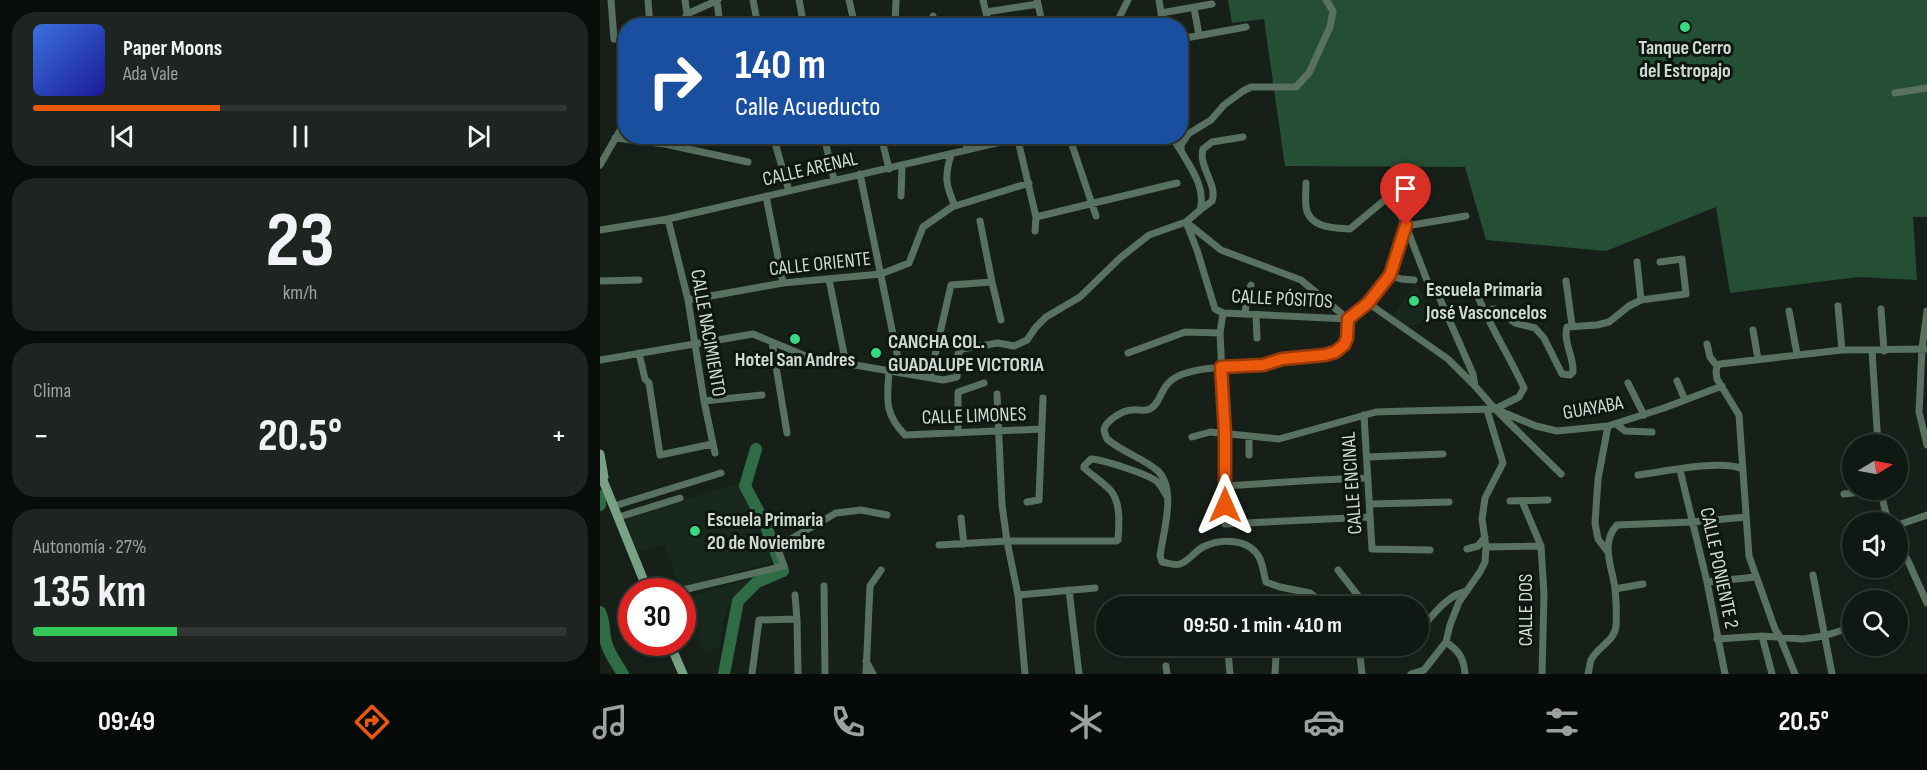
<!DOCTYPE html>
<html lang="es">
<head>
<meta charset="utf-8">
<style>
	:root { --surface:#101813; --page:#1e2521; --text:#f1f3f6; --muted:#9ca0a0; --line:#303733; --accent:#ea580c }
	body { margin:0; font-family:"Sofia Sans Condensed",sans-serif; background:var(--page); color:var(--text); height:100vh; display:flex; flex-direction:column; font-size:22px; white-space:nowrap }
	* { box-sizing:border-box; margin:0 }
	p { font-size:20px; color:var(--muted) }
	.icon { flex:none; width:33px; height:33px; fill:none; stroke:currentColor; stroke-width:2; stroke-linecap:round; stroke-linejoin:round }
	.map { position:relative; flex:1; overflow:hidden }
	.side { display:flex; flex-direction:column; gap:12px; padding:12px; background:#090d0a; width:600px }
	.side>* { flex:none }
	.guide { position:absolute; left:18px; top:18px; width:570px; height:126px; border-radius:24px; box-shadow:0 3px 9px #0003,0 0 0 2px var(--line); background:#1a4fa0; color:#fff; overflow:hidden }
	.needle { width:39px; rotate:80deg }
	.buttons { position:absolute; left:1242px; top:434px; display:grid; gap:12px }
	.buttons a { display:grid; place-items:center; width:66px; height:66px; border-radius:50%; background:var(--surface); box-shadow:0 3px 9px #0003,0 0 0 2px var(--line); font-size:30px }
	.speed { position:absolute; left:18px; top:578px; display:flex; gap:12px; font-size:30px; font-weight:700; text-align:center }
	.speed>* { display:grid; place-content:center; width:78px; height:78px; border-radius:50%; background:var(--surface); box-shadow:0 3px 9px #0003,0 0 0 2px var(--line); line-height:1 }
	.speed .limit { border:9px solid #d22; background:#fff; color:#111 }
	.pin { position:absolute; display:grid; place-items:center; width:51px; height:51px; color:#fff; margin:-62px -26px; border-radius:50% 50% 50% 0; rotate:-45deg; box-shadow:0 0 6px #0007 }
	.pin .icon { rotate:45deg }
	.me { position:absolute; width:66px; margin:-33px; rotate:0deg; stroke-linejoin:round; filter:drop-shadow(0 0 4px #0008) }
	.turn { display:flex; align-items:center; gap:21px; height:126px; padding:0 18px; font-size:27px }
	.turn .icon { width:78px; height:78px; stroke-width:2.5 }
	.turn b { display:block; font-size:42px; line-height:51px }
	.big { font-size:45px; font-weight:700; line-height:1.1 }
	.side .card { flex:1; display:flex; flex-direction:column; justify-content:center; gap:9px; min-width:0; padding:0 21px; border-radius:24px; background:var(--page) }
	.side .dial { align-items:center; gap:0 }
	.dial b { font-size:78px; line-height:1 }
	.song { display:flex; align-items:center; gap:18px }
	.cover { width:72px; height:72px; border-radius:9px; background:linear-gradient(135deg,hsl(220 70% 55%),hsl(240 70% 35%)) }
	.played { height:6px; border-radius:3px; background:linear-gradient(90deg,var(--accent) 35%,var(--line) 35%) }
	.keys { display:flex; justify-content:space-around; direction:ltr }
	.heat { display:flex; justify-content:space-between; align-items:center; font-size:33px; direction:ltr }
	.charge { height:9px; border-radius:4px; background:linear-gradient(90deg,#34c759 27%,var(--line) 0) }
	.trip { position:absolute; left:496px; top:596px; width:333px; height:60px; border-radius:30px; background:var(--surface); box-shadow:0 3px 9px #0003,0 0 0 2px var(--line); font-weight:700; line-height:60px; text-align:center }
	.dock { display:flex; height:96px; justify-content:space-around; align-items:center; background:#060a08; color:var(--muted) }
	.dock .icon { width:42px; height:42px }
	.dock .current { color:var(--accent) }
	.dock b { font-size:27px; color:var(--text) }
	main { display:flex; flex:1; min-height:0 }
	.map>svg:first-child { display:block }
	.built { fill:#18281d }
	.green { fill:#254f34 }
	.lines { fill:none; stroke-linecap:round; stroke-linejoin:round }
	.river { stroke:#2f6c46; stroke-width:12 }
	.street { stroke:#597160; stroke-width:7 }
	.secondary { stroke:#79a185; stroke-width:9 }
	.route-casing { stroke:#983908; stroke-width:15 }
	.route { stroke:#ea580c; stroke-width:10 }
	.poi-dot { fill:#38d880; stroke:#0d1710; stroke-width:2 }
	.labels { text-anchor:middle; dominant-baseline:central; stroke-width:6; stroke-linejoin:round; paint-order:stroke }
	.poi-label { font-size:20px; font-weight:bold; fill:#d1d8d2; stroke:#0d1710; text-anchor:start }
	.street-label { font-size:20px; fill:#d1d8d2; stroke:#0d1710 }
</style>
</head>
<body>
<main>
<section class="side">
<div class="card">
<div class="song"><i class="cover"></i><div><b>Paper Moons</b><p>Ada Vale</p></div></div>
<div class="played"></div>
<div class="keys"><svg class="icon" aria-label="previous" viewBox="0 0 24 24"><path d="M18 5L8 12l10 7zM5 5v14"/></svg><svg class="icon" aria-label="pause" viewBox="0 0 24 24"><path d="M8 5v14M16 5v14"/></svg><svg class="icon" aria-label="next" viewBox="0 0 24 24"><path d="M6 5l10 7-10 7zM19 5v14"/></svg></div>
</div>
<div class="card dial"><b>23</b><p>km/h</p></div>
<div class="card"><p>Clima</p>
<div class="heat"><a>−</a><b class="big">20.5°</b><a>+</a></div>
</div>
<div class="card"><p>Autonomía · 27%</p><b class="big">135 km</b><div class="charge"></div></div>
</section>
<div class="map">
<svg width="1327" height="674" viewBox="0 0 1327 674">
	<rect width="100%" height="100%" fill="#162019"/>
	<path class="built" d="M816 283 832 318 806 328 792 318Z
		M139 483 173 562 79 588 65 544 37 552 25 518Z
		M150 579 125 611 120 646 105 653 98 639 79 648 76 642H82L83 598Z"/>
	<path class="green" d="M628 0H1327V217H1313L1317 280 1258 277 1130 293 1116 207 1006 251 886 240 865 167 685 166 664 19 632 23Z"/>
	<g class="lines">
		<path class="river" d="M0 496V505
			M0 612C5 622 3 632 6 642 9 654 17 664 23 674
			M124 674 138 601 157 582 183 571 165 524 145 486 156 449"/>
		<path class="street" d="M11 0 14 39H26
			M48 0 50 26
			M85 0 87 14
			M153 0 158 26
			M199 0 204 26
			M249 0 255 26
			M383 0 389 26
			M437 0 443 26
			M559 0 563 26
			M726 0 733 11 730 27 709 73 696 87H651L643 91 624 105 611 120 588 134 581 145V151C592 170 606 188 600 210L586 222 597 250 615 309 623 313 748 319
			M117 1 120 26
			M594 8 599 35
			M386 12 438 4
			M561 13 612 4
			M87 14 118 0
			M333 16 336 26
			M81 26 87 14
			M295 26 296 0
			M515 26 528 0
			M580 39 646 27
			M1295 93 1327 88
			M173 136 189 191
			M224 136 234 180
			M281 136 289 169
			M365 136 367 150
			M417 136 436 217 435 231
			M469 136 496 216
			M571 136 581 151
			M15 138 65 144 148 162
			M85 148 88 136
			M351 155C344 177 346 186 355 206
			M0 165 26 120
			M260 174 301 373
			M706 183C706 191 705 199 706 207 709 228 734 228 750 229L787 198 791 197 806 226 828 283
			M166 196 183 283
			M301 196 302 166
			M600 210 612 201C618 184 598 167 603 149L612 142 643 137
			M436 217 577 183
			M68 219 88 300 104 401 115 453
			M380 221 392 282 401 320
			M806 226 866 216
			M0 230 68 219 427 136
			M1037 262 1041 300
			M790 275 801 279 814 280
			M229 279 246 364
			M0 281 39 280
			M966 281 972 325
			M875 289C888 324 909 355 924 388L919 397 895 409
			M840 299 873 374 875 386
			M88 300 183 283 281 274 309 263 323 227 352 207 429 183
			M768 303 848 359 875 386 895 409 961 474
			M1238 306 1242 350
			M1281 309 1284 351
			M883 310 895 309 915 323 935 328 944 338 962 374 970 375 973 372C974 357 963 342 967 327L997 325 1009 322 1029 306 1041 300 1086 294 1082 259 1060 262
			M1189 311 1197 354
			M1327 311 1322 349 1319 412 1327 445
			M623 313 620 333 625 434V524L770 517
			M645 314 647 295 651 285
			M656 315 657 338
			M748 319 768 303 790 275 806 226
			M1153 330 1158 359
			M172 342 187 433
			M1107 344 1110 357 1117 366
			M1272 351 1278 444
			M39 353 45 379 49 383 60 455 112 444
			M528 353 585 332 620 333
			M0 360 153 334 208 357 343 380 357 377 358 354 362 349 398 343 414 346 427 340 436 327 446 317 480 297 520 258 549 235 586 222 621 250 701 280 748 319
			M1117 366 1116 372 1117 379 1139 415 1149 556 1175 629 1180 637 1195 674
			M1117 366 1120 364 1242 350 1327 349
			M289 371C287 399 284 414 305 435L442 429
			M330 377 351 285 392 282
			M1077 381 1085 400
			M1028 383 1044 415
			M397 394 402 505 407 541 418 595 425 674
			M104 401 162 395
			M764 415 772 549 830 550
			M1016 424 1025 431 1052 432
			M358 433V392L384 383
			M592 437 610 432 679 439 776 412 807 411 895 409 936 426 957 431 1008 426 1064 408 1122 386
			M649 455V436
			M767 457 843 454
			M1080 470 1107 582 1125 674
			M1038 475C1064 472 1120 459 1143 469
			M625 486 718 480 768 478
			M1280 489 1288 522
			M1244 494 1280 490
			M910 501 948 500
			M922 501 941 546 944 594 942 674
			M427 502 439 500 443 398
			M770 504 849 502
			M14 506 121 473
			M19 517 80 498
			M361 518 364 544
			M1298 525 1327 515
			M1298 543 1308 561 1327 603
			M339 545 407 541H516L518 540C519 525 521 503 511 491 504 483 493 476 484 468V466L491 459C505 460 543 473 555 480 560 483 563 490 566 495
			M886 547 941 546
			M867 549 878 546 885 537
			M1007 551 998 539 995 523 998 479 1008 426
			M738 570 766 606
			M1213 575 1232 674
			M1107 582 1156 577
			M224 586 225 674
			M1015 589 1043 584
			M469 590 479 674
			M79 591 184 566 177 547 236 513 261 510 287 515
			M195 595 197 619 198 674
			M418 595 495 588
			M728 606 710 593 680 587 666 582C664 575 663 566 660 559 650 538 621 538 603 547 595 551 589 561 580 564 575 566 568 563 562 562L560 556C563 533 577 489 558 471 543 458 522 452 507 439 506 436 504 433 504 430 505 421 523 410 532 410 538 409 543 412 550 409 564 401 558 383 583 374 608 365 635 369 660 365 674 363 687 358 700 356 714 354 733 358 743 346 749 339 747 328 748 319
			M819 631C832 617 846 595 867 591
			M1162 636 1172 674
			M1117 639 1162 636 1203 639 1224 636 1252 627
			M846 642C859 651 864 658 865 674
			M759 645 762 674
			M596 651 623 650 628 652 630 674
			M266 661 273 674
			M566 666 567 674
			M152 674 159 620 197 619
			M266 674 270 586 281 570
			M675 674 676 656
			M811 674 824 670 846 642 850 625 859 602 880 572 885 562 886 547 882 519 885 498 903 463 887 410
			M988 674C989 670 990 664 991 660 997 647 1015 641 1016 626 1017 614 1016 600 1015 588 1012 567 1000 543 1017 525L1092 522 1146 517"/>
		<path class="secondary" d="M0 454 4 477
			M0 473 48 591
			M69 642 83 674"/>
	</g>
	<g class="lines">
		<g class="route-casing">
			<path id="route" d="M625 505V434L621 367 663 365 682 359 725 355 735 352 744 345 747 338 748 319 768 303 790 275 806 225"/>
		</g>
		<use href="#route" class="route"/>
	</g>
	<g class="poi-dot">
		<circle cx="1085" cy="27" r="6"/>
		<circle cx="814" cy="301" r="6"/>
		<circle cx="195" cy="339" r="6"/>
		<circle cx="276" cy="353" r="6"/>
		<circle cx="95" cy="531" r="6"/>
	</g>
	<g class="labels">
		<g class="poi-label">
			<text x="1085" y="48" text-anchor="middle">Tanque Cerro<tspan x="1085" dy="23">del Estropajo</tspan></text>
			<text x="826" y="290">Escuela Primaria<tspan x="826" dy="23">José Vasconcelos</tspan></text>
			<text x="288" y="342">CANCHA COL.<tspan x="288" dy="23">GUADALUPE VICTORIA</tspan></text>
			<text x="195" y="360" text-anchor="middle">Hotel San Andres</text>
			<text x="107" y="520">Escuela Primaria<tspan x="107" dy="23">20 de Noviembre</tspan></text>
		</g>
		<g class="street-label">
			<text transform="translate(210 169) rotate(-13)">CALLE ARENAL</text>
			<text transform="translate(220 264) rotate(-6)">CALLE ORIENTE</text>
			<text transform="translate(682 299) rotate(3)">CALLE PÓSITOS</text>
			<text transform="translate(108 333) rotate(80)">CALLE NACIMIENTO</text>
			<text transform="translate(993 408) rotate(-10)">GUAYABA</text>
			<text transform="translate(374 416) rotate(-2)">CALLE LIMONES</text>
			<text transform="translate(752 483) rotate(-94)">CALLE ENCINAL</text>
			<text transform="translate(1119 568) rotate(78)">CALLE PONIENTE 2</text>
			<text transform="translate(926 610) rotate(-90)">CALLE DOS</text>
		</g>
	</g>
</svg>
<div class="buttons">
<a><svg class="needle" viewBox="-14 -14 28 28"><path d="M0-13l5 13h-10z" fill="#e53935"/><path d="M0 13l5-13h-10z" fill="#9ca0a0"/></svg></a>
<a><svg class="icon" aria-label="sound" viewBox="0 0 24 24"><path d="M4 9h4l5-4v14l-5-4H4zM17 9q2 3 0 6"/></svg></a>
<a><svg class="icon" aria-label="search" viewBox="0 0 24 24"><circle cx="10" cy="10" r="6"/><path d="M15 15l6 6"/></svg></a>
</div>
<div class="speed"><div class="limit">30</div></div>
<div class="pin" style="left:806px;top:225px;background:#d93025"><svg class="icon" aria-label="arrive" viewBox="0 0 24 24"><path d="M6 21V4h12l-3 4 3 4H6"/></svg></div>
<svg class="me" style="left:625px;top:505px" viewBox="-20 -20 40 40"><path d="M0-17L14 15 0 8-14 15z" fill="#ea580c" stroke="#fff" stroke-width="4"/></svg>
<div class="trip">09:50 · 1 min · 410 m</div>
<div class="guide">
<div class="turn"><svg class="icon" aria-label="right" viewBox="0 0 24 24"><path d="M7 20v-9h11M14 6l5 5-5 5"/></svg><div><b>140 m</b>Calle Acueducto</div></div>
</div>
</div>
</main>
<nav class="dock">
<b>09:49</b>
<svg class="icon current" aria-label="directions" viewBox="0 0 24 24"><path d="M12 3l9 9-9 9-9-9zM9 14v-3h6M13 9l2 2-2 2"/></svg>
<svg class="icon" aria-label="music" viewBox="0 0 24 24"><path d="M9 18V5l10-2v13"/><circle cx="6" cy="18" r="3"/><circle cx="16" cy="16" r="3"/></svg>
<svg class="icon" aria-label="phone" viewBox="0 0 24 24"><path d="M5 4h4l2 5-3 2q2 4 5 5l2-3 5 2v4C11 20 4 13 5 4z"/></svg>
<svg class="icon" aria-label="climate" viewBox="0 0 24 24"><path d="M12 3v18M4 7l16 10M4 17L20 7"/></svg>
<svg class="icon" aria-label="car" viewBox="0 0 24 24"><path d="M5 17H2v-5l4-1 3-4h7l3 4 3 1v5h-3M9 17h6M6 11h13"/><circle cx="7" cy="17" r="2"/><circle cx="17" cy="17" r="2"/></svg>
<svg class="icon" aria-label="filters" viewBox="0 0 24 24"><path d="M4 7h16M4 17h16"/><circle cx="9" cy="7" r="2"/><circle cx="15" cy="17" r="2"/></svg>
<b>20.5°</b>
</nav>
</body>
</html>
